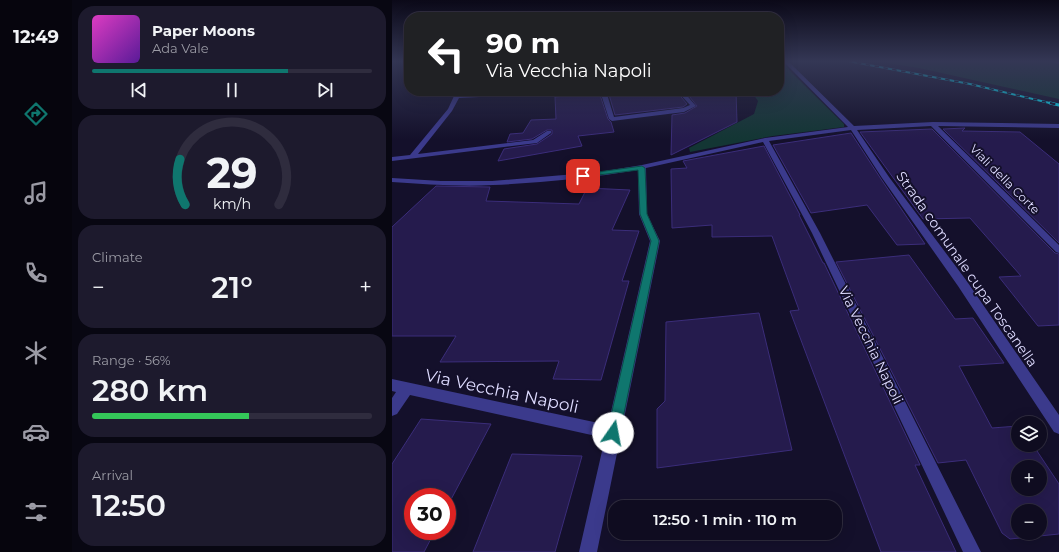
<!DOCTYPE html>
<html lang="en">
<head>
<meta charset="utf-8">
<style>
	:root { --surface:#0f0c20; --page:#1d1a2d; --text:#f1f3f6; --muted:#9b9ba5; --line:#2f2c3e; --accent:#0f766e }
	body { margin:0; font-family:Montserrat,sans-serif; background:var(--page); color:var(--text); height:100vh; display:flex; flex-direction:column; font-size:15px; white-space:nowrap }
	* { box-sizing:border-box; margin:0 }
	p { font-size:13px; color:var(--muted) }
	.icon { flex:none; width:22px; height:22px; fill:none; stroke:currentColor; stroke-width:2; stroke-linecap:round; stroke-linejoin:round }
	.map { position:relative; flex:1; overflow:hidden }
	.details { display:flex; flex-direction:column; gap:6px; padding:6px; background:#080712; width:320px }
	.details>* { flex:none }
	.banner { position:absolute; left:12px; top:12px; width:380px; height:84px; border-radius:16px; box-shadow:0 4px 16px #0002,0 0 0 1px var(--line); background:#202124; color:#fff; overflow:hidden }
	.tools { position:absolute; left:619px; top:416px; display:grid; gap:8px }
	.tools a { display:grid; place-items:center; width:36px; height:36px; border-radius:50%; background:var(--surface); box-shadow:0 4px 16px #0002,0 0 0 1px var(--line); font-size:20px }
	.speed { position:absolute; left:12px; top:488px; display:flex; gap:8px; font-size:20px; font-weight:700; text-align:center }
	.speed>* { display:grid; place-content:center; width:52px; height:52px; border-radius:50%; background:var(--surface); box-shadow:0 4px 16px #0002,0 0 0 1px var(--line); line-height:1 }
	.speed .limit { border:6px solid #d22; background:#fff; color:#111 }
	.pin { position:absolute; display:grid; place-items:center; width:34px; height:34px; color:#fff; margin:-17px; border-radius:8px; box-shadow:0 2px 6px #0006 }
	.me { position:absolute; width:44px; margin:-22px; rotate:12deg; stroke-linejoin:round; filter:drop-shadow(0 0 3px #0008) }
	.turn { display:flex; align-items:center; gap:14px; height:84px; padding:0 16px; font-size:18px }
	.turn .icon { width:52px; height:52px; stroke-width:2.5 }
	.turn b { display:block; font-size:28px; line-height:34px }
	.big { font-size:30px; font-weight:600; line-height:1.1 }
	.details .card { flex:1; display:flex; flex-direction:column; justify-content:center; gap:6px; min-width:0; padding:0 14px; border-radius:16px; background:var(--page) }
	.details .dial { align-items:center; gap:0 }
	.dial svg { height:104px; overflow:visible; fill:none; stroke:var(--line); stroke-width:7; stroke-linecap:round; text-anchor:middle }
	.dial text { fill:var(--text); stroke:none }
	.song { display:flex; align-items:center; gap:12px }
	.cover { width:48px; height:48px; border-radius:6px; background:linear-gradient(135deg,hsl(310 70% 55%),hsl(270 70% 35%)) }
	.played { height:4px; border-radius:2px; background:linear-gradient(90deg,var(--accent) 70%,var(--line) 70%) }
	.keys { display:flex; justify-content:space-around; direction:ltr }
	.heat { display:flex; justify-content:space-between; align-items:center; font-size:22px; direction:ltr }
	.charge { height:6px; border-radius:3px; background:linear-gradient(90deg,#34c759 56%,var(--line) 0) }
	.trip { position:absolute; left:216px; top:500px; width:234px; height:40px; border-radius:16px; background:var(--surface); box-shadow:0 4px 16px #0002,0 0 0 1px var(--line); font-weight:600; line-height:40px; text-align:center }
	main { display:flex; flex:1; min-height:0 }
	.tabs { display:flex; flex-direction:column; width:72px; justify-content:space-around; align-items:center; background:#06050d; color:var(--muted) }
	.tabs .icon { width:28px; height:28px }
	.tabs .on { color:var(--accent) }
	.tabs b { font-size:18px; color:var(--text) }
	.map>svg:first-child { display:block }
	.green { fill:#133634 }
	.building { fill:#251b4d; stroke:#3b2d7a; fill-rule:evenodd }
	.lines { fill:none; stroke-linecap:round; stroke-linejoin:round }
	.minor { fill:#3b3a8c; fill-rule:evenodd }
	.rail-far1-casing { stroke:#07ebff; stroke-width:2 }
	.rail-casing { stroke:#07ebff; stroke-width:3 }
	.rail-far1 { stroke:#14102b; stroke-width:1.5; stroke-dasharray:4.5; stroke-linecap:butt }
	.rail { stroke:#14102b; stroke-width:2; stroke-dasharray:5.5; stroke-linecap:butt }
	.route { fill:#0f766e; stroke:#0a4d48 }
	.labels { text-anchor:middle; dominant-baseline:central; stroke-width:4; stroke-linejoin:round; paint-order:stroke }
	.far-street-label { font-size:12px; fill:#dedbff; stroke:#14102b }
	.street-label { font-size:14px; fill:#dedbff; stroke:#14102b }
	.near-street-label { font-size:17px; fill:#dedbff; stroke:#14102b }
</style>
</head>
<body>
<main>
<nav class="tabs">
<b>12:49</b>
<svg class="icon on" aria-label="directions" viewBox="0 0 24 24"><path d="M12 3l9 9-9 9-9-9zM9 14v-3h6M13 9l2 2-2 2"/></svg>
<svg class="icon" aria-label="music" viewBox="0 0 24 24"><path d="M9 18V5l10-2v13"/><circle cx="6" cy="18" r="3"/><circle cx="16" cy="16" r="3"/></svg>
<svg class="icon" aria-label="phone" viewBox="0 0 24 24"><path d="M5 4h4l2 5-3 2q2 4 5 5l2-3 5 2v4C11 20 4 13 5 4z"/></svg>
<svg class="icon" aria-label="climate" viewBox="0 0 24 24"><path d="M12 3v18M4 7l16 10M4 17L20 7"/></svg>
<svg class="icon" aria-label="car" viewBox="0 0 24 24"><path d="M5 17H2v-5l4-1 3-4h7l3 4 3 1v5h-3M9 17h6M6 11h13"/><circle cx="7" cy="17" r="2"/><circle cx="17" cy="17" r="2"/></svg>
<svg class="icon" aria-label="filters" viewBox="0 0 24 24"><path d="M4 7h16M4 17h16"/><circle cx="9" cy="7" r="2"/><circle cx="15" cy="17" r="2"/></svg>
</nav>
<section class="details">
<div class="card">
<div class="song"><i class="cover"></i><div><b>Paper Moons</b><p>Ada Vale</p></div></div>
<div class="played"></div>
<div class="keys"><svg class="icon" aria-label="previous" viewBox="0 0 24 24"><path d="M18 5L8 12l10 7zM5 5v14"/></svg><svg class="icon" aria-label="pause" viewBox="0 0 24 24"><path d="M8 5v14M16 5v14"/></svg><svg class="icon" aria-label="next" viewBox="0 0 24 24"><path d="M6 5l10 7-10 7zM19 5v14"/></svg></div>
</div>
<div class="card dial"><svg viewBox="0 0 100 80">
<path d="M14 69A42 42 0 1 1 86 69"/>
<path d="M14 69A42 42 0 0 1 10 34" stroke="#0f766e"/>
<text x="50" y="56" font-size="32" font-weight="700">29</text>
<text x="50" y="72" font-size="11">km/h</text>
</svg></div>
<div class="card"><p>Climate</p>
<div class="heat"><a>−</a><b class="big">21°</b><a>+</a></div>
</div>
<div class="card"><p>Range · 56%</p><b class="big">280 km</b><div class="charge"></div></div>
<div class="card"><p>Arrival</p><b class="big">12:50</b></div>
</section>
<div class="map">
<svg width="667" height="552" viewBox="0 0 667 552">
	<rect width="100%" height="100%" fill="#14102b"/>
	<path class="green" d="M387 61H390L400 73 452 124V127L381 136 298 152 297 148 362 114 366 101 359 91H387Z
		M483 61H667V99L527 68Z"/>
	<path class="building" d="M216 91H284L295 104 291 107 223 115Z
		M293 91H344L345 122 279 155 280 115 293 113 305 106Z
		M207 92 216 119 219 122 222 132 186 136 190 146 106 161 112 149 145 144 160 134V130H155L140 139 115 142 118 134 131 133 139 120 164 119 163 97Z
		M573 128 570 131 628 132 667 164V243L551 129Z
		M540 129 663 253 667 254V325L646 326 607 277 629 276 578 218 531 219 468 132Z
		M459 133 489 179 533 244 505 245 475 205 419 213 381 145Z
		M372 146 408 215H407L431 263H432L528 465H523L564 552H489L398 311 407 310 380 236 320 237V225L280 228 279 169 295 168 291 161Z
		M44 186 98 187 94 201 187 204 195 188 238 190 220 230 247 231 230 281H237L209 380 161 379 167 361 48 362 64 336H0V227Z
		M517 255 563 319 581 318 612 363 567 366 600 428 626 426V445H641L667 484V534L618 539 610 533 574 460 546 463 444 262ZM626 467H648V489H626ZM626 511H648V533H626Z
		M367 313 400 450 265 468V409L273 401 274 322Z
		M29 419 99 424 55 507V497H21V531H43L32 552H0V464Z
		M120 454 190 456 163 552H81Z"/>
	<g class="lines">
		<path class="minor" d="M391 61H396L462 126 541 122 667 124V128L546 126 667 245V253L664 252 539 126 465 130 497 177 574 280 667 415V434L662 432 566 286 490 178 459 130 377 141 428 233 589 552H571L420 233 371 142 254 168 255 214 268 241 205 552H187L213 438 18 395 5 414 0 416V398L4 392 0 391V379L216 425 258 241 247 214 246 170C198 178 149 183 101 185 67 187 33 184 0 182V178L49 181H100L207 172 250 165 373 138 456 127Z
			M659 61 667 62V64L659 62Z
			M68 91 71 93 69 95 171 91 168 93 67 98 60 111 26 154 141 140 155 131H159V133L145 143 0 161V157L18 155 56 109 62 96Z
			M208 91H214L222 117 291 108 298 105 285 91H291L304 106 292 112 220 121 217 119Z"/>
		<g class="rail-far1-casing">
			<path id="rail-far1" d="M456 61 578 84 662 104"/>
		</g>
		<g class="rail-casing">
			<path id="rail" d="M658 103 667 105"/>
		</g>
		<use href="#rail-far1" class="rail-far1"/>
		<use href="#rail" class="rail"/>
	</g>
	<linearGradient id="sky" x2="0" y2="1"><stop stop-color="#0b0918"/><stop offset="0.44" stop-color="#343755"/><stop offset="1" stop-color="#343755" stop-opacity="0"/></linearGradient>
	<rect width="667" height="139" fill="url(#sky)"/>
	<path class="route" d="M250 166 253 168 255 214 267 241 228 433 226 438 221 440 217 438 215 433 259 241 248 214 246 170 191 177 188 176 191 174Z"/>
	<g class="labels">
		<g class="far-street-label">
			<text transform="translate(613 179) rotate(45)">Viali della Corte</text>
		</g>
		<g class="street-label">
			<text transform="translate(575 269) rotate(55)">Strada comunale cupa Toscanella</text>
			<text transform="translate(479 345) rotate(64)">Via Vecchia Napoli</text>
		</g>
		<g class="near-street-label">
			<text transform="translate(110 391) rotate(12)">Via Vecchia Napoli</text>
		</g>
	</g>
</svg>
<div class="tools">
<a><svg class="icon" aria-label="layers" viewBox="0 0 24 24"><path d="M12 4l9 5-9 5-9-5zM3 14l9 5 9-5"/></svg></a>
<a>+</a>
<a>−</a>
</div>
<div class="speed"><div class="limit">30</div></div>
<div class="pin" style="left:191px;top:176px;background:#d93025"><svg class="icon" aria-label="arrive" viewBox="0 0 24 24"><path d="M6 21V4h12l-3 4 3 4H6"/></svg></div>
<svg class="me" style="left:221px;top:433px" viewBox="-20 -20 40 40"><circle r="19" fill="#fff"/><path d="M0-13L10 11 0 6-10 11z" fill="#0f766e"/></svg>
<div class="trip">12:50 · 1 min · 110 m</div>
<div class="banner">
<div class="turn"><svg class="icon" aria-label="left" viewBox="0 0 24 24"><path d="M17 20v-9H6M10 6l-5 5 5 5"/></svg><div><b>90 m</b>Via Vecchia Napoli</div></div>
</div>
</div>
</main>
</body>
</html>
